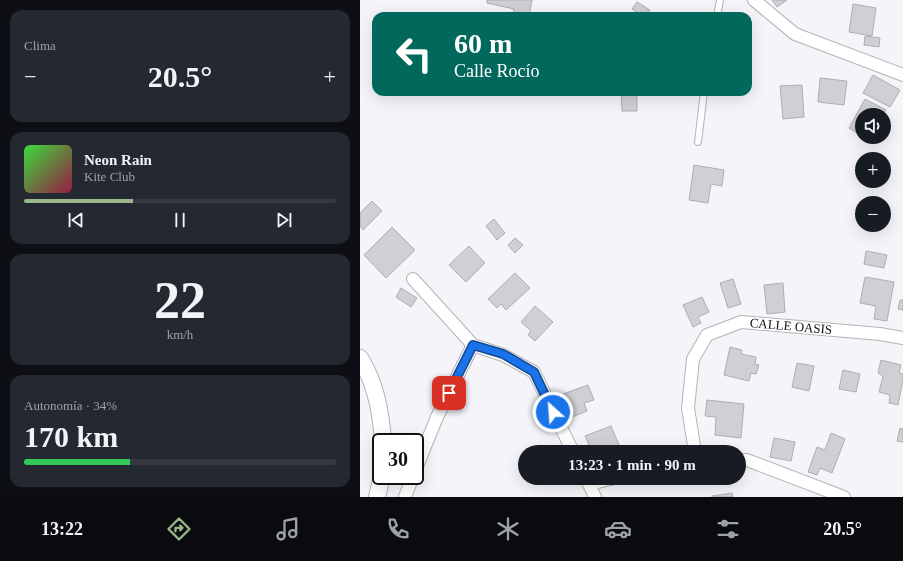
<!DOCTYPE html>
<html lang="es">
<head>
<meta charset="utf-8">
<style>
	:root { --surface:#171b24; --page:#242831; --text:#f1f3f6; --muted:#9ea1a6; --line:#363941; --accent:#99b788 }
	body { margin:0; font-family:"Times New Roman",serif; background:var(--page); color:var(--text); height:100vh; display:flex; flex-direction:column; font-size:15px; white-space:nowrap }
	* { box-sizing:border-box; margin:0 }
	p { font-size:13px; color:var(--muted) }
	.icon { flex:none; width:22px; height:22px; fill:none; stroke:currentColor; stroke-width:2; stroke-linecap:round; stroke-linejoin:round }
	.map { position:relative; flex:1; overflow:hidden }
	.drawer { display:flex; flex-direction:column; gap:10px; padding:10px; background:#0d0f14; width:360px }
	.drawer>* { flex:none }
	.hud { position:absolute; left:12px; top:12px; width:380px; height:84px; border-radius:12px; box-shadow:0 4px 16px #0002; background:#00695c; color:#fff; overflow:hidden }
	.fabs { position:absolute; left:495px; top:108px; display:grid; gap:8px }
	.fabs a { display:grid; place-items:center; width:36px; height:36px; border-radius:50%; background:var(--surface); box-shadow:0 4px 16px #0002; font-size:20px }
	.speed { position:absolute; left:12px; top:433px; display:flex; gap:8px; font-size:20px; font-weight:700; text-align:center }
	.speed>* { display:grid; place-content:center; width:52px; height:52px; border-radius:50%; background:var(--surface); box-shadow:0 4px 16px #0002; line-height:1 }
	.speed .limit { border:2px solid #111; border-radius:6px; background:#fff; color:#111 }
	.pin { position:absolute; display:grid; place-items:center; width:34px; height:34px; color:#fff; margin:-17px; border-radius:8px; box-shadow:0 2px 6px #0006 }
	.me { position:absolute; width:44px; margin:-22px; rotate:334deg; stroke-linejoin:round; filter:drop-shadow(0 0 3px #0008) }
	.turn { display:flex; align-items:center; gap:14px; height:84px; padding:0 16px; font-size:18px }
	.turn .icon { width:52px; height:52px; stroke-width:2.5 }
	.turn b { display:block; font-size:28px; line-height:34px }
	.big { font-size:30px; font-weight:700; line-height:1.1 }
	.drawer .tile { flex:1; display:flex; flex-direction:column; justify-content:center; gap:6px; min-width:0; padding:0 14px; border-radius:12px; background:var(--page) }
	.drawer .dial { align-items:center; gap:0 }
	.dial b { font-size:52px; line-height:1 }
	.song { display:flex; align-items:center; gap:12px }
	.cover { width:48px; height:48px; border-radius:6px; background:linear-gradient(135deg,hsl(120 70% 55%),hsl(340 70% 35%)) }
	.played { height:4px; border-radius:2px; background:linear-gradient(90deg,var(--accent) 35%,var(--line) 35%) }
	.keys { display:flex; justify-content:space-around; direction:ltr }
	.heat { display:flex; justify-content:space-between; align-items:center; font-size:22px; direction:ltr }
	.charge { height:6px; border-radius:3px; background:linear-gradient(90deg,#34c759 34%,var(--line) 0) }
	.trip { position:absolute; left:158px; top:445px; width:228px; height:40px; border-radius:20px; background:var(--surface); box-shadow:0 4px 16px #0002; font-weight:700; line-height:40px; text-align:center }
	.tab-bar { display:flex; height:64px; justify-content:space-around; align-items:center; background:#090b0e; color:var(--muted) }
	.tab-bar .icon { width:28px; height:28px }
	.tab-bar .on { color:var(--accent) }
	.tab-bar b { font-size:18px; color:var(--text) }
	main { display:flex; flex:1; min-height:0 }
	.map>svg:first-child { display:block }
	.building { fill:#cfcfd4; stroke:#adadb2 }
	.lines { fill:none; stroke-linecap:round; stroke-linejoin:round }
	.service-casing { stroke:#b3b3b8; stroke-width:8 }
	.minor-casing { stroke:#b3b3b8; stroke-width:14 }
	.tertiary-casing { stroke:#b3b3b8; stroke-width:18 }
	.service { stroke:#fff; stroke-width:6 }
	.minor { stroke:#fff; stroke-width:12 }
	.tertiary { stroke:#fff; stroke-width:16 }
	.route-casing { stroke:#114b97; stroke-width:10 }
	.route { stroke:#1a73e8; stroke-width:7 }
	.labels { text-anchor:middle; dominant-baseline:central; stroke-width:3; stroke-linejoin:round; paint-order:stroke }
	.street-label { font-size:13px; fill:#0e0e10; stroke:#fff }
</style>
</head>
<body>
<main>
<section class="drawer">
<div class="tile"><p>Clima</p>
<div class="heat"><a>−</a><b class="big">20.5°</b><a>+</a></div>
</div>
<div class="tile">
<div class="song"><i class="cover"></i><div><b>Neon Rain</b><p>Kite Club</p></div></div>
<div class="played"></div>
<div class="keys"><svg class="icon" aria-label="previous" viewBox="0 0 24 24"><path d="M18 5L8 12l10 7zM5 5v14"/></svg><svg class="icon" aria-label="pause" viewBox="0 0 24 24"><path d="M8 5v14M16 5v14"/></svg><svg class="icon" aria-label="next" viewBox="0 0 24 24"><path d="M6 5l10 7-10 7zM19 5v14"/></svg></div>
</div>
<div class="tile dial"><b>22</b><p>km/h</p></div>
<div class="tile"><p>Autonomía · 34%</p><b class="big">170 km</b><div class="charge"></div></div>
</section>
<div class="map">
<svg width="543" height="497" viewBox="0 0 543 497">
	<rect width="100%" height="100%" fill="#f4f4f9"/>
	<path class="building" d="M127 0H172L169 16H152L154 9 127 3Z
		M412 0H427L417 7Z
		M277 2 290 10 287 16H283L272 9Z
		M493 4 516 8 512 36 489 32Z
		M505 36 520 38 519 47 504 45Z
		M513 75 540 90 530 107 503 93Z
		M460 78 487 81 484 105 458 102Z
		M442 85 444 117 423 119 420 86Z
		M261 92H277V111H262Z
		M505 99 526 110 523 115H502L500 135 489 128Z
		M334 165 364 170 362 186 351 184 348 203 329 200Z
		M12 201 22 211 3 230 0 226V213Z
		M134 219 145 233 137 240 126 226Z
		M32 227 55 250 26 278 4 255Z
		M155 238 163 245 155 253 148 245Z
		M109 246 125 263 106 282 89 265Z
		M506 251 527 255 524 268 504 264Z
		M155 273 170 288 146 310 141 304 137 308 128 299Z
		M505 277 534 282 527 321 514 319 516 306 500 303Z
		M373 279 381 304 368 308 360 283Z
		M423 283 425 312 407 314 404 285Z
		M41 288 57 298 51 307 36 297Z
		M342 297 349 312 338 317 341 323 333 327 323 305Z
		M540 300H543V310L538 309Z
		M175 306 193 322 175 341 168 335 171 331 161 322Z
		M370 347 382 350 381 354 396 357 395 364 399 365 396 374 391 373 389 381 364 375Z
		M521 360 541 365 539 373 543 374V380L538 405 529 403 530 395 519 392 523 376 518 373Z
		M437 363 454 366 449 391 432 387Z
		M483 370 500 374 496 392 479 389Z
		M228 385 234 400 224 403 227 411 212 417 203 394Z
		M347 400 384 404 381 438 355 435 356 417 345 416Z
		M251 426 262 452H232L225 436Z
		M540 428 543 429V442L537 441Z
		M471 433 485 439 472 473 460 468 457 475 448 472 457 447 465 450Z
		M414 438 435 442 431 461 410 457Z
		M372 493 373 497H352V496Z"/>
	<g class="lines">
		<g class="service-casing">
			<path id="service" d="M357 16 360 0
				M338 142 344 92"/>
		</g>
		<g class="minor-casing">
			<path id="minor" d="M394 0 435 34 543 75
				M53 279 113 345
				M113 345 143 355 174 372 213 452
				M335 452 328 408 333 359 347 335 381 322 520 334 543 338
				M379 460H387L484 497
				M55 471 77 417 113 345
				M226 478 235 497
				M229 484 255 478
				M45 497 53 476"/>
		</g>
		<g class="tertiary-casing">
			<path id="tertiary" d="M0 358C16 384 21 412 23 442
				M17 497 22 476"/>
		</g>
		<use href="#service" class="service"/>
		<use href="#minor" class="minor"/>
		<use href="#tertiary" class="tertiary"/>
	</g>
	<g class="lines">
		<g class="route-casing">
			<path id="route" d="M89 393 113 345 143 354 174 372 193 412"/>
		</g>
		<use href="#route" class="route"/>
	</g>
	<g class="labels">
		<g class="street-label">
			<text transform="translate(431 326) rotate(5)">CALLE OASIS</text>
		</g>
	</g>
</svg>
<div class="fabs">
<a><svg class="icon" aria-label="sound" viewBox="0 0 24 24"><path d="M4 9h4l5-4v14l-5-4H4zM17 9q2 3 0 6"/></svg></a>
<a>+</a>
<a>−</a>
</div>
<div class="speed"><div class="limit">30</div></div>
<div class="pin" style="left:89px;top:393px;background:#d93025"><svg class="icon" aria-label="arrive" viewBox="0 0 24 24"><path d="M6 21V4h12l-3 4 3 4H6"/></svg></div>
<svg class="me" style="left:193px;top:412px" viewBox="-20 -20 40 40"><circle r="17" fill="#1a73e8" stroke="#fff" stroke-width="3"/><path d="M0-11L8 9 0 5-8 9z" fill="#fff"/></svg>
<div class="trip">13:23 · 1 min · 90 m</div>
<div class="hud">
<div class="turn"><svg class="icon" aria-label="left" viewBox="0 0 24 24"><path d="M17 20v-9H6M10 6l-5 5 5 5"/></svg><div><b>60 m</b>Calle Rocío</div></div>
</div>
</div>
</main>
<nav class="tab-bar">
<b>13:22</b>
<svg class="icon on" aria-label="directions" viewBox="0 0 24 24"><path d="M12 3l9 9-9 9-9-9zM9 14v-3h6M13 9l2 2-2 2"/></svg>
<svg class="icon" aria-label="music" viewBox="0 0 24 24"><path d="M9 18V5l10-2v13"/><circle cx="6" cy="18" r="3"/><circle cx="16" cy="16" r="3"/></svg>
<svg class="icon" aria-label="phone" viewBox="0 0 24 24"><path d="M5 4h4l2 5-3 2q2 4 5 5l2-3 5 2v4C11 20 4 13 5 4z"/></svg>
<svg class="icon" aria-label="climate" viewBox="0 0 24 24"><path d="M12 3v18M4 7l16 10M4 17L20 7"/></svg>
<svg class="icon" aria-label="car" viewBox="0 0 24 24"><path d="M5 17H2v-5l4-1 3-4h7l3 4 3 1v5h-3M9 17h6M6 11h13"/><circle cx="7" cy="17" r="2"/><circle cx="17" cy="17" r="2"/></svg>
<svg class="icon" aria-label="filters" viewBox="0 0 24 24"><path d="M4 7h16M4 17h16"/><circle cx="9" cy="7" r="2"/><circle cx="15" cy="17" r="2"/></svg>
<b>20.5°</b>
</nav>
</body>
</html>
